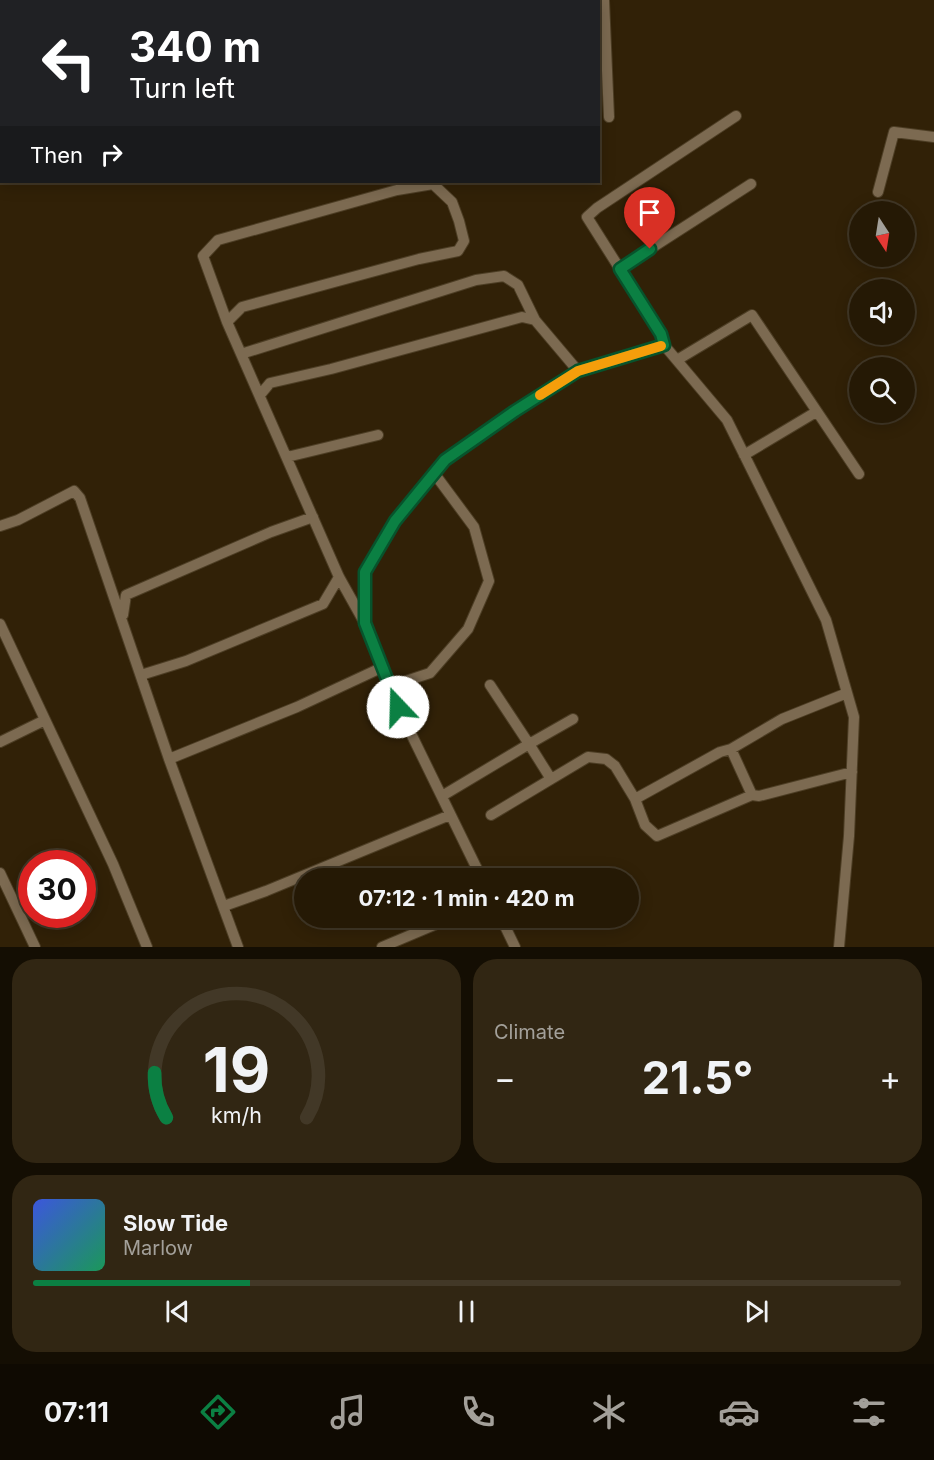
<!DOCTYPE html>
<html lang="en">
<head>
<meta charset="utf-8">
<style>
	:root { --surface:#251905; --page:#312613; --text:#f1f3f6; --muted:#a3a09a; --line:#423827; --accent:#0b8043 }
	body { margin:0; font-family:Inter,sans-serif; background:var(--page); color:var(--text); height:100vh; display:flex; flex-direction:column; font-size:22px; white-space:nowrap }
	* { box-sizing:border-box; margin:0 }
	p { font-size:20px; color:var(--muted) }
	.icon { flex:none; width:33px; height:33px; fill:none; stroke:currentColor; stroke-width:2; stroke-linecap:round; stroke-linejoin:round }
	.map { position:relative; height:947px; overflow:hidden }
	.panel { display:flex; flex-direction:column; gap:12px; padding:12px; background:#140e03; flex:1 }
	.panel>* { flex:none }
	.banner { position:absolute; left:0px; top:0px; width:600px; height:183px; box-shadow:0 3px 15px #0003,0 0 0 2px var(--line); background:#202124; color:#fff; overflow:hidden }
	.needle { width:39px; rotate:168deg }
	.controls { position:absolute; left:849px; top:201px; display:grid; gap:12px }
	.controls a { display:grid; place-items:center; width:66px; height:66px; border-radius:50%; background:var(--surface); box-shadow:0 3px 15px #0003,0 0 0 2px var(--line); font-size:30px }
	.speed { position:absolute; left:18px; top:850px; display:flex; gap:12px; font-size:30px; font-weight:700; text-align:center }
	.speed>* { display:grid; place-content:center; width:78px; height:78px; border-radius:50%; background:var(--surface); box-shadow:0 3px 15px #0003,0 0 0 2px var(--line); line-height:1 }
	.speed .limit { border:9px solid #d22; background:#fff; color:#111 }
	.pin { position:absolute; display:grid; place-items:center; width:51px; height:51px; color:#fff; margin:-62px -26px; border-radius:50% 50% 50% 0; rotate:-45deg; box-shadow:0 0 6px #0007 }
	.pin .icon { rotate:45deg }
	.me { position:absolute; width:66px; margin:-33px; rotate:339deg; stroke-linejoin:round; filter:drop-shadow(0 0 4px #0008) }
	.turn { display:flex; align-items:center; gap:21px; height:126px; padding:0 30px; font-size:27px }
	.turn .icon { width:78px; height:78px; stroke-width:2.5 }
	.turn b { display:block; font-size:42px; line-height:51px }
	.then { display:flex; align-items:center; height:57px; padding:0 30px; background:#0003; gap:12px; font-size:22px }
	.big { font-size:45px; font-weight:700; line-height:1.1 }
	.panel .widget { flex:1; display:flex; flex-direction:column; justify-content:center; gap:9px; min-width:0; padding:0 21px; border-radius:24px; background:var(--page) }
	.panel .dial { align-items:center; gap:0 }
	.dial svg { height:156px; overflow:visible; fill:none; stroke:var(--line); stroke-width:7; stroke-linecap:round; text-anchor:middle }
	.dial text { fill:var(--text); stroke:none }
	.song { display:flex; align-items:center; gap:18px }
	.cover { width:72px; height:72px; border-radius:9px; background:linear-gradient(135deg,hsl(230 70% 55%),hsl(150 70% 35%)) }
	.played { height:6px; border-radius:3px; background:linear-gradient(90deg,var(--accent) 25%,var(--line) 25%) }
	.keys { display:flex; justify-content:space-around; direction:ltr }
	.heat { display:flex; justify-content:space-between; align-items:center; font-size:33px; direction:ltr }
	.panel .tiles { flex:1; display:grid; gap:12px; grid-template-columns:1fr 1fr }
	.widget:last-child { grid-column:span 2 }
	.trip { position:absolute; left:294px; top:868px; width:345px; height:60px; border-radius:30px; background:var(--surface); box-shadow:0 3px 15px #0003,0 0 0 2px var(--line); font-weight:700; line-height:60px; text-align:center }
	.tabs { display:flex; height:96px; justify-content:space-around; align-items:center; background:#0f0a02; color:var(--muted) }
	.tabs .icon { width:42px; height:42px }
	.tabs .active { color:var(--accent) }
	.tabs b { font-size:27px; color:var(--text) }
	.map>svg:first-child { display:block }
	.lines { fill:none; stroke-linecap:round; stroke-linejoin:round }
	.minor-casing { stroke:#4d3e25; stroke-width:12 }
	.minor { stroke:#7c6a51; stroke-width:10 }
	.route-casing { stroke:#07532c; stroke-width:15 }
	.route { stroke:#0b8043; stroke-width:10 }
	.slow { stroke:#f59e0b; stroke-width:10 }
</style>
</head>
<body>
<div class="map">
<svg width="934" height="947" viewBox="0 0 934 947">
	<rect width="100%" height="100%" fill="#312107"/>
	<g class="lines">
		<g class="minor-casing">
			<path id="minor" d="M604 0 609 117
				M184 2 186 0
				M0 113 2 112
				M878 192 894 132 934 137
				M619 269 751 184
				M227 322 242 307 419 259 458 251 464 241 459 221 452 202 433 184 397 190 218 240 203 256 227 322 339 577 363 620
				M664 345 661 334 587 217 597 208 736 116
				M241 354 476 280 504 276 518 285 535 320
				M677 360 752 315 859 474
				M260 395 270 383 331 369 522 317 535 320 578 371
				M744 455 816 412
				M287 457 378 435
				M0 526 18 520 74 491 80 498 169 759 238 947
				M123 615 126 595 271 532 313 517
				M0 624 113 864 147 947
				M141 675 186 661 323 604 339 577
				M847 693 782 719 731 749 720 752 635 799 645 825 657 836 752 795 759 796 852 772
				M399 704 400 683 430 673 468 629 489 581 474 527 434 473
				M0 742 45 720
				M731 749 752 795
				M169 759 297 707 383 667
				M551 779 529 744 573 719
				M442 796 529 744 490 685
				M491 815 588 757 606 759 615 766 635 799
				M0 873 35 947
				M482 879 398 707 365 623V572L395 521 445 460 515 411 578 371 664 345 727 420 826 620 854 717 849 836 839 947
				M224 906 266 891 450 815
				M501 918 515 947
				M382 947 451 918"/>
		</g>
		<use href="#minor" class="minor"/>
	</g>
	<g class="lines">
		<g class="route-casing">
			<path id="route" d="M398 707 365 623V572L395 521 445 460 515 411 578 371 664 345 661 334 620 269 650 249"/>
		</g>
		<use href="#route" class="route"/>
		<path class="slow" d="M540 395 578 371 661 346"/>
	</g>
</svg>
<div class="controls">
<a><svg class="needle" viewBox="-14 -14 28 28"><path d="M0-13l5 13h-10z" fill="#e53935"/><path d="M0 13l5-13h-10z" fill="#a3a09a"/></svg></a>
<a><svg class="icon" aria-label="sound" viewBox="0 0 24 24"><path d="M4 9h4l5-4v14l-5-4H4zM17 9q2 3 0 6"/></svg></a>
<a><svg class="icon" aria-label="search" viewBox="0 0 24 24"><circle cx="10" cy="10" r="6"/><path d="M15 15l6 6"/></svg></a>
</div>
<div class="speed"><div class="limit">30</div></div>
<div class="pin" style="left:650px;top:249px;background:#d93025"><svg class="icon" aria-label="arrive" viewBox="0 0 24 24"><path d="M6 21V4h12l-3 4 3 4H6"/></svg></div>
<svg class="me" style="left:398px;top:707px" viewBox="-20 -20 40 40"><circle r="19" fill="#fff"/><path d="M0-13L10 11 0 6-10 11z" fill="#0b8043"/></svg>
<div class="trip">07:12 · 1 min · 420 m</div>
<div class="banner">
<div class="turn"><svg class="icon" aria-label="left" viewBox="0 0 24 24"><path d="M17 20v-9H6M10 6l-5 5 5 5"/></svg><div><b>340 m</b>Turn left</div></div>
<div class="then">Then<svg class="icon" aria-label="right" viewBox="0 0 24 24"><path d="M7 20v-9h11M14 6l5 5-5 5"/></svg></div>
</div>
</div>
<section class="panel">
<div class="tiles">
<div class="widget dial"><svg viewBox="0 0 100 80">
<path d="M14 69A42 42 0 1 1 86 69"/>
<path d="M14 69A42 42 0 0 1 8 46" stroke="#0b8043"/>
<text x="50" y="56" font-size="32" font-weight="700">19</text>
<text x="50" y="72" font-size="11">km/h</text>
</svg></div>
<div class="widget"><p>Climate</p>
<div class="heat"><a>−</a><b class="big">21.5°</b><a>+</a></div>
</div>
<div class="widget">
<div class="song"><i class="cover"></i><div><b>Slow Tide</b><p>Marlow</p></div></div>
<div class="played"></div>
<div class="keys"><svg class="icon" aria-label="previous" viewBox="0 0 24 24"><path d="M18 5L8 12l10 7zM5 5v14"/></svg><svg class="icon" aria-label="pause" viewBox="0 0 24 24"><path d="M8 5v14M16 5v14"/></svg><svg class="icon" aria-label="next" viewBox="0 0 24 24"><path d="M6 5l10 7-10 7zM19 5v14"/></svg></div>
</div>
</div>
</section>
<nav class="tabs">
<b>07:11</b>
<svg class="icon active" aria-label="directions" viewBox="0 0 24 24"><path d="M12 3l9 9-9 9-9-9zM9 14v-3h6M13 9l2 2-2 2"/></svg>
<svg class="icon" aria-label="music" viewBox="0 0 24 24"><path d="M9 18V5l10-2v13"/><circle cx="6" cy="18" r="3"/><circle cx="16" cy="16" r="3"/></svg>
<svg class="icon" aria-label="phone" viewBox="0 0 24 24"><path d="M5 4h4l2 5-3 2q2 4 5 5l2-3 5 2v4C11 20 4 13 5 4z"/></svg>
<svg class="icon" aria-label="climate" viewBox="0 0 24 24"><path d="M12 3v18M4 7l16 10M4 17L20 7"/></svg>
<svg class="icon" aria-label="car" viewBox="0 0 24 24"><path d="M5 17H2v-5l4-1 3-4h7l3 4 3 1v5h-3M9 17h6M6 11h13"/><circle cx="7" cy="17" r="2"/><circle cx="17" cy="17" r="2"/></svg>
<svg class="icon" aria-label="filters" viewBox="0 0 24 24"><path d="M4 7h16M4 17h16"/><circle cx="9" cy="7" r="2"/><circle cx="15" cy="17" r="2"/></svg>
</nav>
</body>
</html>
